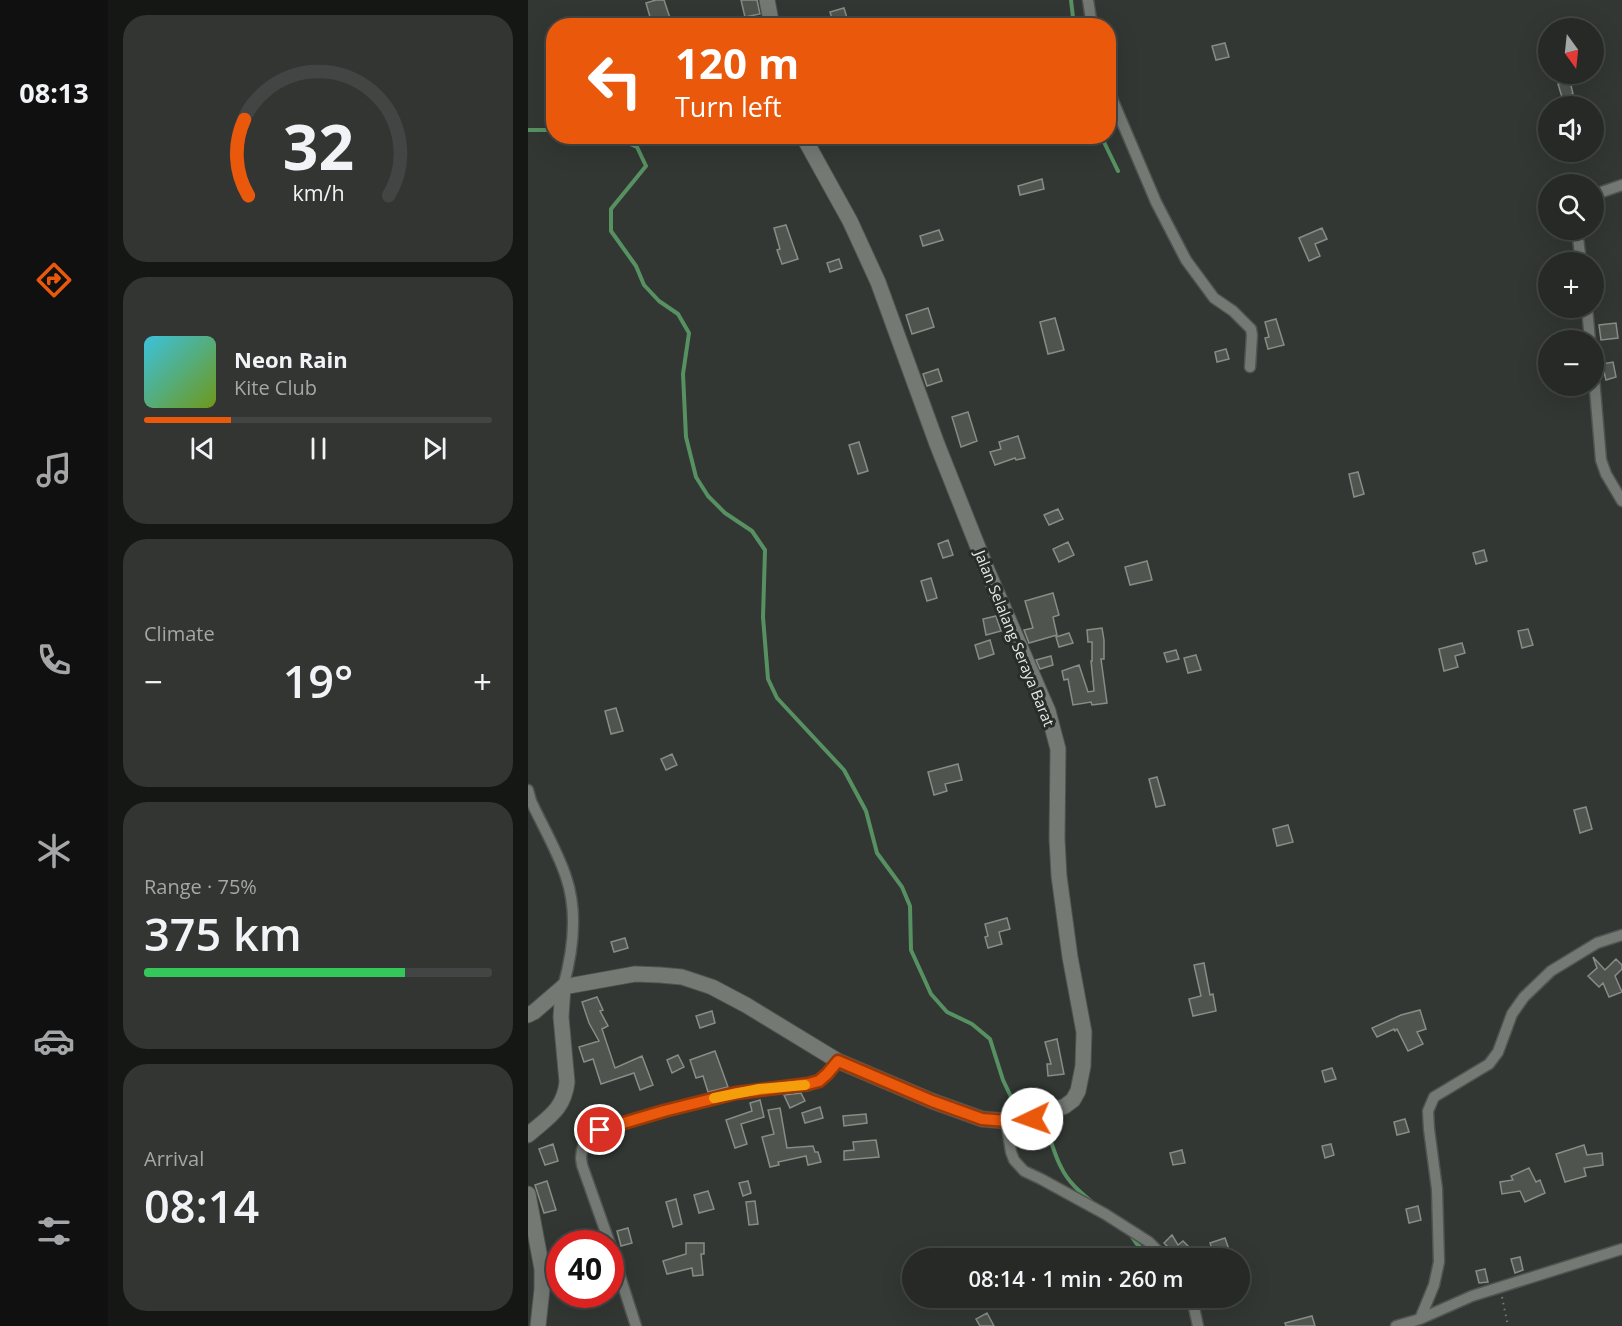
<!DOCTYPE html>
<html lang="en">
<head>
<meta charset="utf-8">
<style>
	:root { --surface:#262926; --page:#323532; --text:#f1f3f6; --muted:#a4a6a7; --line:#424543; --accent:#ea580c }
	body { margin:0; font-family:"Open Sans",sans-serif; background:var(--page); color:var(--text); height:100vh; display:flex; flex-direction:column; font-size:22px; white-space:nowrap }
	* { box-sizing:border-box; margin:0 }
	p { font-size:20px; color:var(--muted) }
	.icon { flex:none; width:33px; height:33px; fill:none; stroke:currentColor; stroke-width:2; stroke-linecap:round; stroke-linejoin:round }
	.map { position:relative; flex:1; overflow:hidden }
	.panel { display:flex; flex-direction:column; gap:15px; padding:15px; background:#151715; width:420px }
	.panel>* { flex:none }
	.top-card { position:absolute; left:18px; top:18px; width:570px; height:126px; border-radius:24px; box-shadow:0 6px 24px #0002,0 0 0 2px var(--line); background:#ea580c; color:#fff; overflow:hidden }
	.needle { width:39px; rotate:165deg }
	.fabs { position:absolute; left:1010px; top:18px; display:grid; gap:12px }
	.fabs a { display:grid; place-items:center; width:66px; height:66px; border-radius:50%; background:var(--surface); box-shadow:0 6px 24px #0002,0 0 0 2px var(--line); font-size:30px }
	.speed { position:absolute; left:18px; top:1230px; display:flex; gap:12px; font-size:30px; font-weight:700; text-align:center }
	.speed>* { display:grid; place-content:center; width:78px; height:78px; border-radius:50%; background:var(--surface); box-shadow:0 6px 24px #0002,0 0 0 2px var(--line); line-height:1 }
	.speed .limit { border:9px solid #d22; background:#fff; color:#111 }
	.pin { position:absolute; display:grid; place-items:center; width:51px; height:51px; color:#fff; margin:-26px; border:3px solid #fff; border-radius:50%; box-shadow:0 2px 6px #0007 }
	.me { position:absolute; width:66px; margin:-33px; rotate:267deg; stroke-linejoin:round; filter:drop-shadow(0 0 4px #0008) }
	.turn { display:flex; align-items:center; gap:21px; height:126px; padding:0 30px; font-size:27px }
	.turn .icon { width:78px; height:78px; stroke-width:2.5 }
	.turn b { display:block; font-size:42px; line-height:51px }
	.big { font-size:45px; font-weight:600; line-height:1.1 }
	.panel .widget { flex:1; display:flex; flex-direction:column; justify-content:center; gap:9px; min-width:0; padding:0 21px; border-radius:24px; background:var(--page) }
	.panel .dial { align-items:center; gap:0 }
	.dial svg { height:156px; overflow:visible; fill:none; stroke:var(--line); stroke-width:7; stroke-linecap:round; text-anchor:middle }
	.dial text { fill:var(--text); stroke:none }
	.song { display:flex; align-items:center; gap:18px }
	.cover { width:72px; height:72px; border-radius:9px; background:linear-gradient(135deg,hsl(190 70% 55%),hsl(80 70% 35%)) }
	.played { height:6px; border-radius:3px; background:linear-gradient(90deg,var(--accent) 25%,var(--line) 25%) }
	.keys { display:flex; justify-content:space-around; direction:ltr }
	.heat { display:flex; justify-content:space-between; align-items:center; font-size:33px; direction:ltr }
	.charge { height:9px; border-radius:4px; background:linear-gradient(90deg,#34c759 75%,var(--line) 0) }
	.trip { position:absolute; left:374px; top:1248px; width:348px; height:60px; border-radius:30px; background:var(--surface); box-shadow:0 6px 24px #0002,0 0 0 2px var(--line); font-weight:600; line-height:60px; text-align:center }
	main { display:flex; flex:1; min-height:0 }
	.tabs { display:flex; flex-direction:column; width:108px; justify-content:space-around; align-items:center; background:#0f100f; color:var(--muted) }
	.tabs .icon { width:42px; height:42px }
	.tabs .current { color:var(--accent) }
	.tabs b { font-size:27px; color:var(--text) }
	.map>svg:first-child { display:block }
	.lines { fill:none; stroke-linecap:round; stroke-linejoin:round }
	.stream { stroke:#579162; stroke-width:4 }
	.building { fill:#4f544f; stroke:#878c87; stroke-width:1.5 }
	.street-casing { stroke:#505351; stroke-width:13 }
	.secondary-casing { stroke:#505351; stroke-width:17 }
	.path { stroke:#767a77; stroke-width:2; stroke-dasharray:1.5 4.5; stroke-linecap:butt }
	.street { stroke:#747974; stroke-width:10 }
	.secondary { stroke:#747974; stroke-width:15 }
	.route-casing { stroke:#983908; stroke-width:15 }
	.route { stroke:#ea580c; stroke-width:10 }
	.slow { stroke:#f59e0b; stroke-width:10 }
	.labels { text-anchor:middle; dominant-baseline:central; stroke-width:6; stroke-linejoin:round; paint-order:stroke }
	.street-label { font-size:15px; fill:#e8ebe9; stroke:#282d29 }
</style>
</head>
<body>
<main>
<nav class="tabs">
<b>08:13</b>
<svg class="icon current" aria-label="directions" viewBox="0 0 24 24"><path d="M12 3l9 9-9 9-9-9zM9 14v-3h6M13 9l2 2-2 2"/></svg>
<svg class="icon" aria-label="music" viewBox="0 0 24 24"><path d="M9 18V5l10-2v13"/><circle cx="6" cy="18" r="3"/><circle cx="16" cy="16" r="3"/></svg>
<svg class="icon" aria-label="phone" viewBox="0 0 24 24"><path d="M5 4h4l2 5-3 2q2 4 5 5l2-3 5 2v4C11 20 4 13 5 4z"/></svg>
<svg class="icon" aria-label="climate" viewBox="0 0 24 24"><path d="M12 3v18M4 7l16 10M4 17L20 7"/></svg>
<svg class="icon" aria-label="car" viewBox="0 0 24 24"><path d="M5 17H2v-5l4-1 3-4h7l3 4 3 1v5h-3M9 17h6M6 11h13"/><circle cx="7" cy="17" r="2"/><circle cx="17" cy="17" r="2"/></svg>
<svg class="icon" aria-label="filters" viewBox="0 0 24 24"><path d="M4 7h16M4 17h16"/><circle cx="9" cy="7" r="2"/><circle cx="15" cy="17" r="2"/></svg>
</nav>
<section class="panel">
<div class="widget dial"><svg viewBox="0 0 100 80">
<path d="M14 69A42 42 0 1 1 86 69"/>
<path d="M14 69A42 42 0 0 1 12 30" stroke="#ea580c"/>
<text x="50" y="56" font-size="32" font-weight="700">32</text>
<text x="50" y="72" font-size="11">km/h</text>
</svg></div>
<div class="widget">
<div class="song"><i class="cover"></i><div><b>Neon Rain</b><p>Kite Club</p></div></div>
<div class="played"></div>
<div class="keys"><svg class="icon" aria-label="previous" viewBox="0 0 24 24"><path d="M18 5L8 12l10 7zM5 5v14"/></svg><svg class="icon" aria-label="pause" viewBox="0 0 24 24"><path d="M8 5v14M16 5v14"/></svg><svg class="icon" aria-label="next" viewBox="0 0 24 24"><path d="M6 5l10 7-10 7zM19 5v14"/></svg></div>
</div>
<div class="widget"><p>Climate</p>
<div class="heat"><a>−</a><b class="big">19°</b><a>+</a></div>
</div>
<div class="widget"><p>Range · 75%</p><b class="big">375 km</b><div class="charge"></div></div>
<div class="widget"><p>Arrival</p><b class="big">08:14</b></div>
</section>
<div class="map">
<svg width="1094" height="1326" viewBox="0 0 1094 1326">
	<rect width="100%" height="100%" fill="#323733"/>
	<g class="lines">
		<path class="stream" d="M543 0 546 26
			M0 130H26
			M81 136 88 138 109 147 118 166 83 209V231L108 266 116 285 131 301 150 314 161 333 155 374 158 437 168 477 180 496 197 513 224 531 237 550 235 617 240 679 249 698 316 770 338 811 349 853 374 887 382 906 383 950 403 994 419 1012 444 1024 462 1039 475 1080 484 1099 502 1114
			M573 136 590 171
			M510 1121C524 1134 524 1151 533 1167 540 1182 552 1192 564 1202
			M602 1234 608 1243 623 1258"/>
	</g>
	<path class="building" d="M128 0H136L142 18 124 24 118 3Z
		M213 0H229L232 14 217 17Z
		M316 8 319 18 305 22 302 12Z
		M697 43 701 57 688 60 684 46Z
		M1042 81 1045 94 1034 97 1030 84Z
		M514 179 516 189 492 195 490 186Z
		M258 225 270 259 254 264 249 250 252 249 246 228Z
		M794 228 799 239 787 244 792 256 781 261 771 238Z
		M411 230 415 240 395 246 392 236Z
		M311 259 314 268 302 272 299 263Z
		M400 308 406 327 384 334 378 315Z
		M527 318 536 350 520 354 512 322Z
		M748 319 756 345 740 349 737 338 741 337 737 322Z
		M1088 323 1090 338 1073 340 1071 325Z
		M698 349 701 359 689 362 687 352Z
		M1085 362 1088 377 1078 380 1074 364Z
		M410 369 414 381 399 386 395 374Z
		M440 412 449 441 433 447 424 417Z
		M490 436 497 458 488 460 487 458 467 465 462 452 473 449 471 442Z
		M331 442 340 471 330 474 321 445Z
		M830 472 836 494 826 497 821 474Z
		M530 509 535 519 521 525 516 515Z
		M420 540 425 555 415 558 410 544Z
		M540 542 546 555 531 562 525 549Z
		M956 550 959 561 948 564 945 553Z
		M619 561 624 580 602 585 597 567Z
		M403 578 409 598 399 601 393 581Z
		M525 593 531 615 525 617 529 635 501 643 496 630 505 628 497 601Z
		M468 616 473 631 458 635 455 619Z
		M574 628 576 640V659H573L579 703 564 705 563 702 545 705 540 679 536 680 534 671 551 665 560 692 566 691 563 661H564V642H560L559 630Z
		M1000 629 1005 645 994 648 990 631Z
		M541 633 545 643 531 647 528 637Z
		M462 640 466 654 451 659 447 645Z
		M934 643 937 653 927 656 930 667 916 671 911 649Z
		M648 650 651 659 639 662 636 653Z
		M668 655 673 670 660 673 656 658Z
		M523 656 525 665 512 669 508 660Z
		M88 708 95 731 83 734 77 711Z
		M144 754 149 765 138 770 133 759Z
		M430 764 434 780 417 784 419 791 406 795 400 772Z
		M629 777 637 805 628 807 621 779Z
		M1058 807 1064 829 1052 833 1046 810Z
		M760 825 765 842 749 846 745 829Z
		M479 918 482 929 471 932 474 944 460 948 457 937 460 936 457 924Z
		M97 938 100 948 86 952 83 942Z
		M1065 957 1077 970 1088 959 1094 965V969L1087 976 1094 992 1081 997 1075 983 1071 987 1060 976 1069 968Z
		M676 963 682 995 685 994 688 1011 665 1016 661 999 673 996 666 965Z
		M69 997 75 1010 72 1011 80 1026 74 1029 87 1068 114 1056 125 1085 112 1090 106 1073 73 1084 65 1059 56 1062 51 1047 71 1041 61 1023 54 1002Z
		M892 1010 898 1029 889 1032 895 1044 880 1051 869 1029 867 1031 866 1029 849 1037 844 1028 873 1015Z
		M184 1011 187 1023 172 1028 168 1016Z
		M529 1039 536 1074 520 1076 519 1064H523L517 1042Z
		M187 1051 200 1087 180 1092 175 1076 168 1078 162 1060Z
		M150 1055 156 1067 144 1073 139 1060Z
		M804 1068 808 1079 797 1082 794 1071Z
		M273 1093 277 1101 262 1108 256 1095Z
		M232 1100 236 1117 213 1124 219 1144 207 1148 198 1120 224 1111 222 1103Z
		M292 1107 295 1118 277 1123 274 1113Z
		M252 1108 259 1148 285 1146 287 1152H290L293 1162 280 1165 278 1156 250 1162 251 1165 242 1167 234 1137 246 1134 240 1110Z
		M338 1114 339 1123 316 1126 315 1116Z
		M877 1119 881 1132 869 1135 866 1122Z
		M348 1140 351 1157 316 1160V1151L326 1150 325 1142Z
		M25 1144 30 1161 17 1165 11 1149Z
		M803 1144 806 1155 797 1158 794 1146Z
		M1056 1145 1059 1155 1074 1153 1075 1165 1056 1168 1058 1176 1037 1182 1028 1154Z
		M654 1150 657 1163 645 1165 642 1153Z
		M1001 1168 1008 1182 1012 1180 1017 1193 997 1202 992 1191 974 1194 972 1182 985 1180 983 1176Z
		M19 1181 28 1210 16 1213 7 1185Z
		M220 1181 223 1193 215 1196 211 1183Z
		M180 1191 186 1209 171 1213 166 1195Z
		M148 1199 154 1224 145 1227 138 1202Z
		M227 1201 230 1224 221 1225 218 1202Z
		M890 1206 893 1220 881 1223 878 1209Z
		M100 1228 104 1243 93 1246 89 1231Z
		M644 1235 650 1245 655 1241 662 1248 656 1253 660 1258 644 1257 642 1252 644 1251 636 1243Z
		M697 1238 704 1258H662L661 1255 684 1249 682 1243Z
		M158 1243H176V1254H173L175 1275 165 1276 164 1268 139 1274 135 1261 158 1254Z
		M992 1257 995 1270 987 1273 983 1259Z
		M957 1269 960 1282 951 1283 948 1271Z
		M459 1313 466 1326H452L448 1319Z
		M784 1316 787 1326H758L757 1323Z"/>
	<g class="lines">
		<g class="street-casing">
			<path id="street" d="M560 0 564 26
				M580 89 628 202 658 260 686 298 705 311 723 329 724 335 722 367
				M1065 195 1094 185
				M1049 230 1053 262
				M1059 308 1062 340
				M1065 366 1073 460 1078 474 1094 501
				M0 790 3 801C14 825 30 852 38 877 50 912 45 952 35 987
				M478 1121 483 1152 486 1160 496 1171 513 1179 577 1214 621 1242 637 1258
				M82 1244 54 1165 53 1158 54 1150 57 1141 62 1136 72 1130 136 1111 208 1093 280 1085 291 1081 299 1074 310 1061
				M82 1245 108 1326
				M664 1298 670 1326
				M892 1319 944 1296 1094 1249
				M868 1326 892 1319 906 1285 911 1262 909 1189 901 1129 900 1111 906 1097 961 1064 970 1052 984 1014 996 997 1023 971 1069 943 1094 935"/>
		</g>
		<g class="secondary-casing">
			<path id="secondary" d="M239 0 244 26
				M0 1015 6 1012 35 987
				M0 1135C19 1118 36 1110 39 1082L33 1017 35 987 107 974 132 975 154 977 184 987 218 1005 310 1061 404 1101 454 1119 478 1121 504 1119 537 1106 545 1100 550 1091 555 1066 556 1032 542 957 531 876 529 839 530 749 520 711 459 570 409 444 350 282 322 221 275 136
				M0 1194 14 1269V1289L10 1326"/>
		</g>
		<path class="path" d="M974 1297 980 1326"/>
		<use href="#street" class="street"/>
		<use href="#secondary" class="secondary"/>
	</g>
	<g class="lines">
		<g class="route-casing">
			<path id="route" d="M72 1130 136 1111 208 1093 280 1084 291 1081 299 1074 310 1061 404 1101 454 1119 478 1121 504 1119"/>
		</g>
		<use href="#route" class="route"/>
		<path class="slow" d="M186 1098 231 1089 277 1085"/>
	</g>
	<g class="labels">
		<g class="street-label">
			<text transform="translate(487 638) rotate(68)">Jalan Selalang Seraya Barat</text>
		</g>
	</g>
</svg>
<div class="fabs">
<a><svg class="needle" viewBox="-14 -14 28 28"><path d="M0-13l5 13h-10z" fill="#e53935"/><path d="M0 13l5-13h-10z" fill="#a4a6a7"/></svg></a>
<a><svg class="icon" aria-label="sound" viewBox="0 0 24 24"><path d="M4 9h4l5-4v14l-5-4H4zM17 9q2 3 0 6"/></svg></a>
<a><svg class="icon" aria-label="search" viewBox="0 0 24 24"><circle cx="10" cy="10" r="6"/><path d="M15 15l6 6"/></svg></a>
<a>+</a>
<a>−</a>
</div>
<div class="speed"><div class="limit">40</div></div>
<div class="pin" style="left:72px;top:1130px;background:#d93025"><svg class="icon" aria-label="arrive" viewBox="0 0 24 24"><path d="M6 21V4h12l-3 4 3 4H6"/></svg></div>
<svg class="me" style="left:504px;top:1119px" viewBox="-20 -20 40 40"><circle r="19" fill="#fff"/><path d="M0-13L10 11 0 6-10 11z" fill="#ea580c"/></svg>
<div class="trip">08:14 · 1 min · 260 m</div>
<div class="top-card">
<div class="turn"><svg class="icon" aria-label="left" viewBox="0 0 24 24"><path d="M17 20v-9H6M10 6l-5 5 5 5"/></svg><div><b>120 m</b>Turn left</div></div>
</div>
</div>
</main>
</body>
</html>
